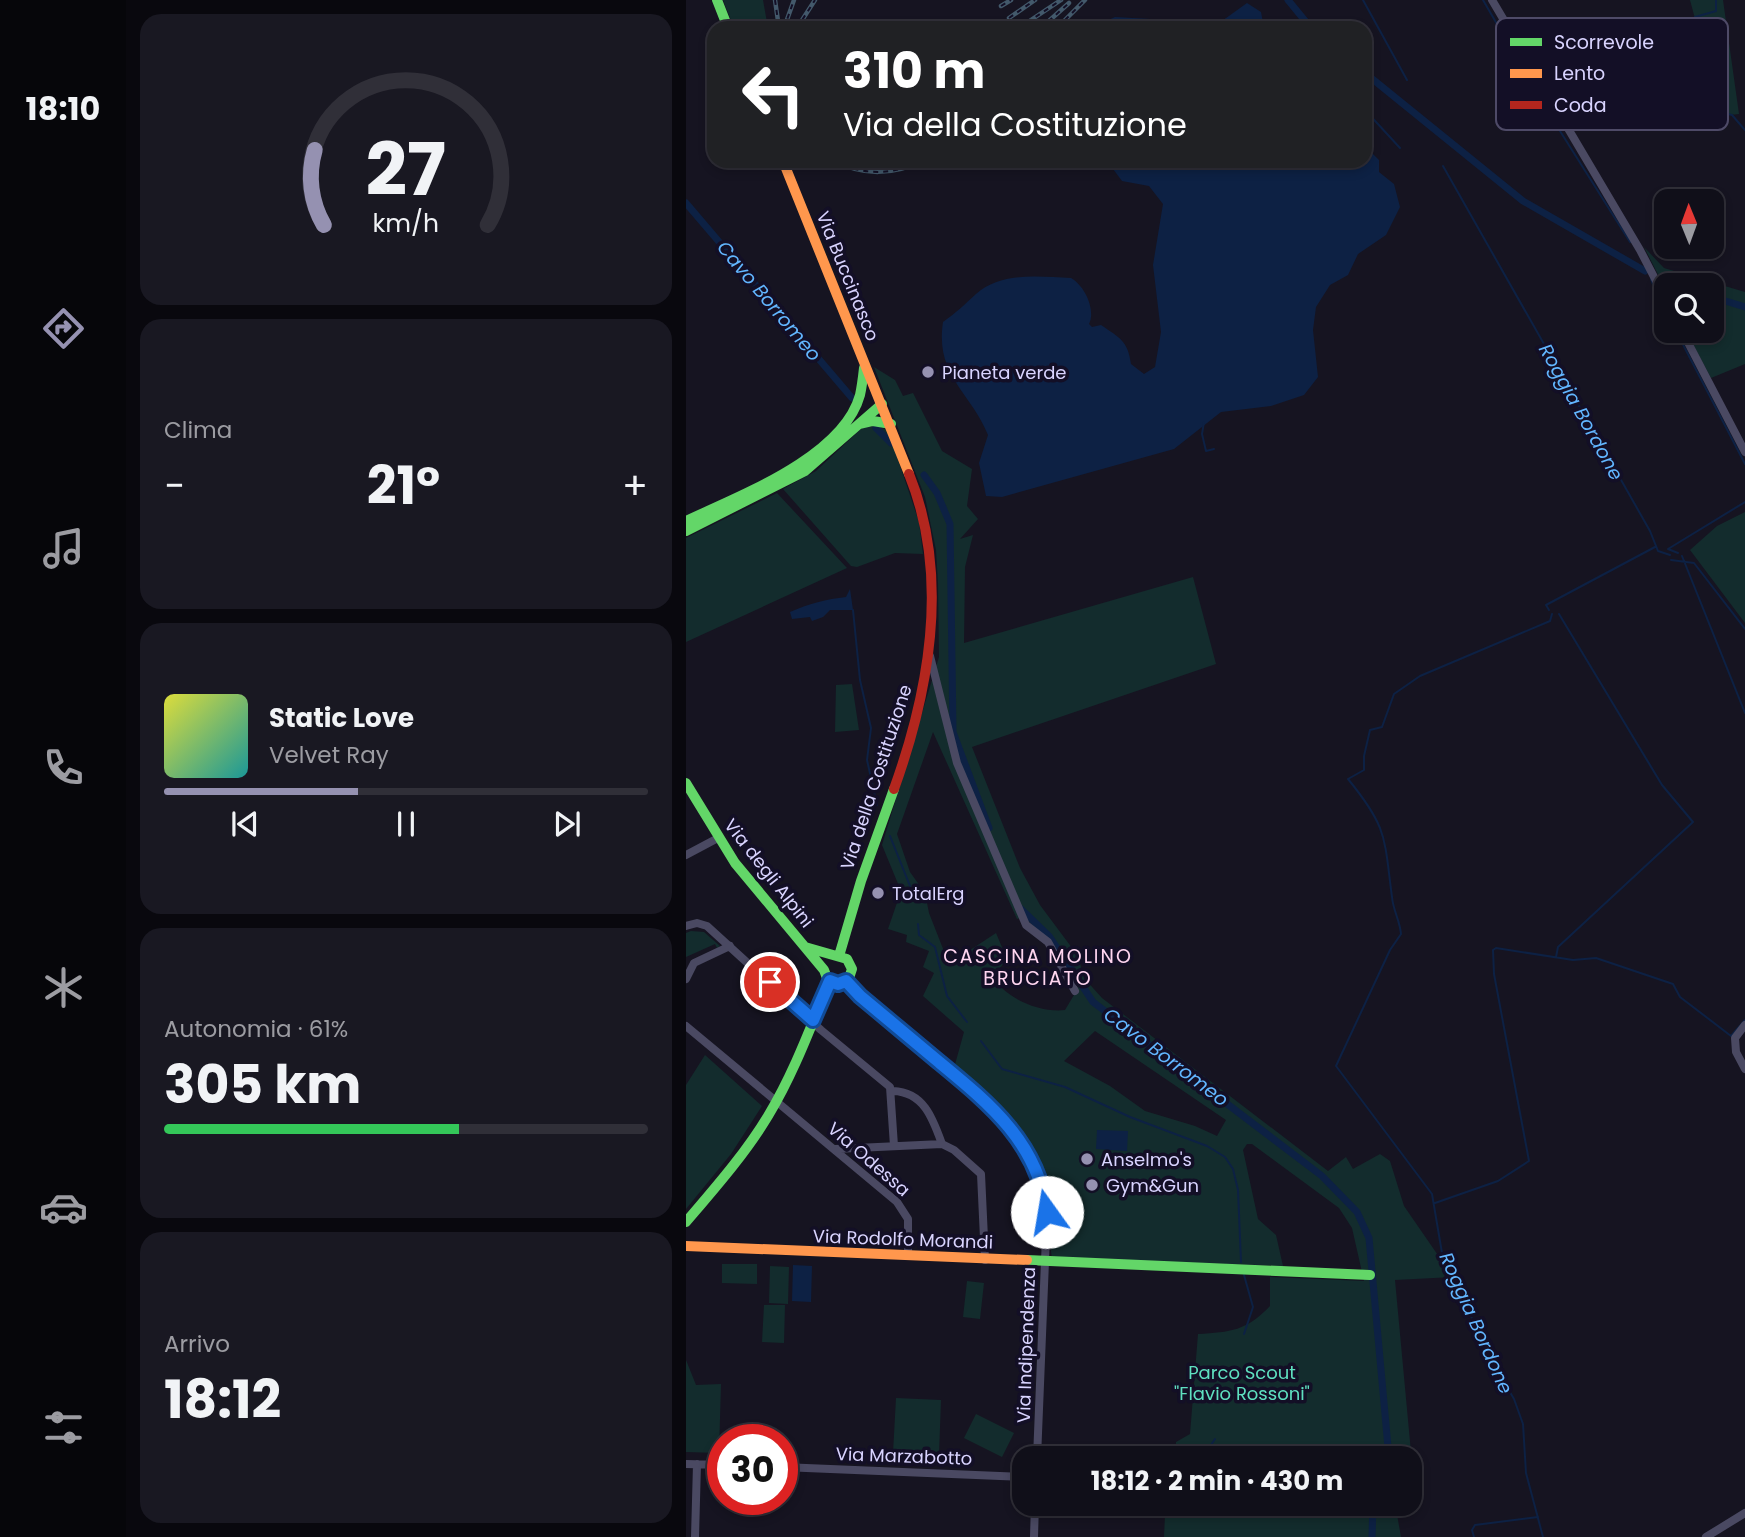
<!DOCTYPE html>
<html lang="it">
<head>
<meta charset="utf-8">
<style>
	:root { --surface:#100f19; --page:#191822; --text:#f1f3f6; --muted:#9c9ca2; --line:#302f38; --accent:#9591b1 }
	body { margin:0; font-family:Poppins,sans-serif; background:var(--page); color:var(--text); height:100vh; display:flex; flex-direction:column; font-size:26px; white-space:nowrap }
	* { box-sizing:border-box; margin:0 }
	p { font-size:23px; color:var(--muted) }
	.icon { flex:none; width:38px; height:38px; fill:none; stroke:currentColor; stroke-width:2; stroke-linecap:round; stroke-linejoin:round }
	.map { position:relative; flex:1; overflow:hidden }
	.panel { display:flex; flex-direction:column; gap:14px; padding:14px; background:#09080e; width:560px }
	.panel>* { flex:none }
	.banner { position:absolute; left:21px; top:21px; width:665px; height:147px; border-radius:21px; box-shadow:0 4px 10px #0003,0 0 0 2px var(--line); background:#202124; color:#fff; overflow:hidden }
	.needle { width:46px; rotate:359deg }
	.buttons { position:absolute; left:968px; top:189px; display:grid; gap:14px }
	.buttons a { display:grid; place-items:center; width:70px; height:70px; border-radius:14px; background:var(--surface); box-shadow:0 4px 10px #0003,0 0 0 2px var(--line); font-size:35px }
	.speed { position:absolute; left:21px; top:1424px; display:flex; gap:14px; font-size:35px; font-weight:700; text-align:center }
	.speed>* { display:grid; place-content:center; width:91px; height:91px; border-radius:50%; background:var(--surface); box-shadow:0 4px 10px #0003,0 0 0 2px var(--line); line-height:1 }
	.speed .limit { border:10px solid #d22; background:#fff; color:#111 }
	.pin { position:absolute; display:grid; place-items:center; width:60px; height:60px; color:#fff; margin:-30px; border:4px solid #fff; border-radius:50%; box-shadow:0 2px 7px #0007 }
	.me { position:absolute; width:77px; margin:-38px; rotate:347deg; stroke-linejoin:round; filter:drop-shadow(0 0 5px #0008) }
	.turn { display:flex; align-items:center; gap:24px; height:147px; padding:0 21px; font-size:32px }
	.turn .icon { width:91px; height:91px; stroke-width:2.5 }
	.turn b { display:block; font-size:49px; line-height:60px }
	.big { font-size:52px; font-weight:700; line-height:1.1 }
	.panel .widget { flex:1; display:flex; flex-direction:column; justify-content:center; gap:10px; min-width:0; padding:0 24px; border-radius:21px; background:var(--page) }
	.panel .dial { align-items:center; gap:0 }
	.dial svg { height:182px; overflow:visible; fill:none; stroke:var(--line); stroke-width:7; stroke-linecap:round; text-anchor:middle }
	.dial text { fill:var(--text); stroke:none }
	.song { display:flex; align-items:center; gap:21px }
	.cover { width:84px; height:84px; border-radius:10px; background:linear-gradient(135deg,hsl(60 70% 55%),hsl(180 70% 35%)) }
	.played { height:7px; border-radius:4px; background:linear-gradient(90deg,var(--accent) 40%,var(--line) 40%) }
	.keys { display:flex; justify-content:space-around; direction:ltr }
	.heat { display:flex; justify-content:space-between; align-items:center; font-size:38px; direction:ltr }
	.charge { height:10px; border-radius:5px; background:linear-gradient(90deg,#34c759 61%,var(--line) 0) }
	.trip { position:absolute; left:326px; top:1446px; width:410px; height:70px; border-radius:21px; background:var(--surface); box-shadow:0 4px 10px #0003,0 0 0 2px var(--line); font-weight:700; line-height:70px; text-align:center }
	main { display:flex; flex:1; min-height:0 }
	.tab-bar { display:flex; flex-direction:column; width:126px; justify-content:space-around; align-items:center; background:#06060a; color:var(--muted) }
	.tab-bar .icon { width:49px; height:49px }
	.tab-bar .current { color:var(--accent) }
	.tab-bar b { font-size:32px; color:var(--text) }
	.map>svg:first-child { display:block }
	.green { fill:#132c2d; fill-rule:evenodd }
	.water { fill:#0d2144 }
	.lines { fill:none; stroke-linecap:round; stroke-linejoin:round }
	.stream { stroke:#0d2144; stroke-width:2 }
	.canal { stroke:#0d2144; stroke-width:7 }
	.street { stroke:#4a4962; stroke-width:8 }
	.fast { stroke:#63d668; stroke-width:10 }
	.slow { stroke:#ff974d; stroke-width:10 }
	.jam { stroke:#b3261e; stroke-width:10 }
	.rail-casing { stroke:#43596b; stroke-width:4.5 }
	.rail { stroke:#130f26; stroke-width:2; stroke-dasharray:5; stroke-linecap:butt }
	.route-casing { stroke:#114b97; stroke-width:18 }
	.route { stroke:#1a73e8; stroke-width:12 }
	.poi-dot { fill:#9591b1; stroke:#130f26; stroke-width:2.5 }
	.labels { text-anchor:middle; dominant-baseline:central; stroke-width:7; stroke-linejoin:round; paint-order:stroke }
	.street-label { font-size:18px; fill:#d9d4ff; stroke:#130f26 }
	.poi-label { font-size:18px; fill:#d9d4ff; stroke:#130f26; text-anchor:start }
	.park-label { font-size:18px; fill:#5fe0c0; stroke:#130f26 }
	.water-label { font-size:19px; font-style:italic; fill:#62b6ff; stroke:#130f26 }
	.neighbourhood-label { font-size:19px; letter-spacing:2px; fill:#ffd6f0; stroke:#130f26 }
	.key { fill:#130f26; stroke:#4e4a67; stroke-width:2 }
	.key-label { font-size:19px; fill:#d9d4ff }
</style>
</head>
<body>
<main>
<nav class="tab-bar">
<b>18:10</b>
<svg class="icon current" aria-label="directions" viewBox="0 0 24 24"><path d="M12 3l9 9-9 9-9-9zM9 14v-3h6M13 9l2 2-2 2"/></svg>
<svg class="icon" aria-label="music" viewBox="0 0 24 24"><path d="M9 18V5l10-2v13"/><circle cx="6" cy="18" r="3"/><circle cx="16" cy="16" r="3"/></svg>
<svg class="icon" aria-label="phone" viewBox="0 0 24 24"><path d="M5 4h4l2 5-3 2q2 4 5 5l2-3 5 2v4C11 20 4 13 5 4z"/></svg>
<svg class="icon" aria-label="climate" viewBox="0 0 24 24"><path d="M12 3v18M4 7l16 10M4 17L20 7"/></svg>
<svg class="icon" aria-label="car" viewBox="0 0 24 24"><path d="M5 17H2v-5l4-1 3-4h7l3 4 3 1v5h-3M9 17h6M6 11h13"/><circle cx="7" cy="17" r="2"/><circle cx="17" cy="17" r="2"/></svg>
<svg class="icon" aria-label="filters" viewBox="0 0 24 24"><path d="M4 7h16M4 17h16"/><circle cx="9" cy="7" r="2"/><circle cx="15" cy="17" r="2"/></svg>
</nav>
<section class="panel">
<div class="widget dial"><svg viewBox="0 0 100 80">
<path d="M14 69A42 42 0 1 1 86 69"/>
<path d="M14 69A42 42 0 0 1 10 36" stroke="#9591b1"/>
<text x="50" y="56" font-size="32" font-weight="700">27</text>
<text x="50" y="72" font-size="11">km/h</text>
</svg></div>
<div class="widget"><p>Clima</p>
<div class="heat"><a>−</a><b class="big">21°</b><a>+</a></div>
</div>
<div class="widget">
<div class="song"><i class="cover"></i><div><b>Static Love</b><p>Velvet Ray</p></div></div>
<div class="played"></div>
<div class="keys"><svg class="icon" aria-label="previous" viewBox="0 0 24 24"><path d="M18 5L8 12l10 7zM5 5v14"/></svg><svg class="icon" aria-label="pause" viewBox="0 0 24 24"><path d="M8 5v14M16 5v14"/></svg><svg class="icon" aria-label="next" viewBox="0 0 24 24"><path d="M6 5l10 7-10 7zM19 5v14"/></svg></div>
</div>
<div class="widget"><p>Autonomia · 61%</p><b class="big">305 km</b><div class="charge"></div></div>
<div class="widget"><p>Arrivo</p><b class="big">18:12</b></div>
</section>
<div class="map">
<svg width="1059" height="1537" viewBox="0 0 1059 1537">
	<rect width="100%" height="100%" fill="#161421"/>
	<path class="green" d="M37 0H77L82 28H48Z
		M1004 0H1037L1053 114 1035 116Z
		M958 247 978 268 1059 292V364L1025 378 1000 331H1026V285H980V290Z
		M188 367 209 380 217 396 227 393 256 451 286 469 281 506 292 519 274 539 287 535 279 567 278 643 507 577 530 664 286 747 334 868 354 905 392 956 398 978 416 998 642 1171 660 1157 667 1169 694 1154 704 1161 718 1206 767 1277 709 1280 726 1463 723 1467V1458H489L490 1442 504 1434 512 1334C545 1332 560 1331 584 1306V1277L678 1281 666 1228 653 1208 566 1144H561L557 1150 572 1219 590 1235 597 1266 366 1258C362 1239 369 1218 366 1199 357 1142 309 1103 268 1068L278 1032 237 996 248 973 237 967 243 951 220 942 221 935 202 929 215 891 196 845 253 657 252 583 250 550 239 497ZM247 732 331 919 337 917 362 938 391 990 379 1010C355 1013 320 999 307 977L321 959 310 933 263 964 243 913 239 893 224 872 211 834ZM409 1031 540 1120 531 1136 509 1126 459 1111 424 1086 378 1061Z
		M189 426 202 430 233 522 237 554 209 553 171 567 165 566 97 489 130 471 177 427Z
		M91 493 161 568 0 642V538Z
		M1059 512V623L1004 550 1031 526Z
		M166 684 173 730 149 732 150 685Z
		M5 931 18 932 34 946 31 948 29 944 0 957V933Z
		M19 1055 76 1106 45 1154 0 1209V1085Z
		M36 1264H71V1284L36 1283Z
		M84 1266 103 1267 102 1304 83 1303Z
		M281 1281 298 1283 294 1319 277 1317Z
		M78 1305H99L98 1343 76 1342Z
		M0 1360 10 1385 35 1384 33 1453 0 1452Z
		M210 1398 255 1400 253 1455 207 1453Z
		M290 1414 328 1433 316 1457 278 1438Z
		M489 1503H709L715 1537H478L479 1515Z"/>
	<path class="water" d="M561 3 575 12 578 28H511L522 24 529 26Z
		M429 17 464 19 474 28H408L406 23 414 24Z
		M679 146 693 160V172L708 184 714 207 700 235 672 254 662 275 644 285 630 307 627 330 632 377 618 395 585 406 535 412 488 449 316 497 300 496 293 463 302 435C284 391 249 376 257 322 270 313 279 304 290 294 316 271 354 277 385 278 399 286 410 310 403 324L406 327 415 325C434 338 442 341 445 364L458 374 469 367 475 332 467 265 477 204 463 186 436 181 421 161H679Z
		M164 589 167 610H144L137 617 126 621 124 617 106 619 104 612C122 604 141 599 160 597Z
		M411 1130 442 1131 441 1151 410 1149Z
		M107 1265 126 1266 125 1302 106 1301Z"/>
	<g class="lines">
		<path class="stream" d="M677 0 721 80
			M797 0 862 112 944 242
			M1030 0V11L1009 17 1034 112 1046 115 1059 130
			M679 70 685 63
			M679 110 714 148
			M757 166 964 531 972 551 984 555
			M965 279 969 290
			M978 303 980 310
			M990 331 1059 464
			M518 422 516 434 520 451 528 449
			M992 553 982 549 1059 502
			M996 556 1059 713
			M985 560 1008 563 1059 629
			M167 610 174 680 185 728 181 760 191 805
			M863 610 860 605 969 547
			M204 836 224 886
			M232 924 233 935 249 947 261 996 281 1022
			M870 957 872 947 1007 822 976 785 873 614
			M295 1041 316 1069 379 1087 444 1117 521 1146 539 1157 547 1169 552 1190 555 1262
			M749 1203 812 1181 843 1161 808 974 807 950 810 948 887 960 910 958 987 984 994 997 1045 1036 1059 1020
			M558 1275 567 1307 558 1334
			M516 1458 529 1439
			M788 1537 786 1530 789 1525 852 1517
			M857 1537 840 1473 837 1424 828 1399 804 1358 756 1253 746 1194 650 1066 704 950 715 934C714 921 707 910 706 897 698 837 702 828 662 779L678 770V756L684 730 696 727 708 694 734 676 864 621 866 614"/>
		<path class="canal" d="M602 0 625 28
			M679 73 837 201 959 271
			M0 203 166 398
			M1026 297 1059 307
			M190 428 205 443
			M238 475 251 493 264 524 267 732 303 828
			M334 908 363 936 407 1002 636 1176 671 1212 683 1238 703 1458
			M686 1537 687 1503"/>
		<path class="street" d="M806 0 954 250 980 300
			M996 331 1059 452
			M244 656 271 763 340 925 362 942 389 991
			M0 855 32 838
			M0 926 11 923 21 926 135 1030 204 1087 208 1146
			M0 979 8 963 44 946
			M160 981 174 996C243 1054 349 1116 361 1212L351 1458
			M1059 1025 1049 1038 1050 1052 1059 1069
			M0 1026 211 1202 222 1219V1256
			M207 1091C238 1092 247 1119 256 1144
			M149 1149 256 1144 268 1150 295 1174 299 1260
			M0 1464 37 1465
			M96 1467 338 1477
			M9 1537 11 1464
			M348 1537 349 1503
			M1020 1537 1059 1513"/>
		<path class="fast" d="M31 0 42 28
			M174 424 187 421 205 424
			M0 521C53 496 157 457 174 395 176 386 177 377 178 368
			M0 531 119 471 196 404
			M0 783 49 863 138 970 141 978 152 983 163 978 166 969 161 959 119 947
			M153 956 175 881 208 789
			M0 1222C29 1188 59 1154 82 1116 108 1073 125 1026 144 980
			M341 1260 684 1275"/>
		<path class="slow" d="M97 161 223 474
			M0 1246 341 1260"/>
		<path class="jam" d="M208 789C244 689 264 575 223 474"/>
		<g class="rail-casing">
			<path id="rail" d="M89 0 93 28
				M315 6 325 0
				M323 18 349 0
				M379 20 399 0
				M98 28 108 0
				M111 28 129 0
				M333 28 375 0
				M355 28 383 3
				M149 161C177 176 208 175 236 161"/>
		</g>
		<use href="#rail" class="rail"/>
	</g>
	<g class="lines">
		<g class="route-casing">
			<path id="route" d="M84 982 127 1020 144 981 152 984 160 981 174 996C200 1018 227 1040 253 1062 304 1104 352 1143 361 1212"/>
		</g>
		<use href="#route" class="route"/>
	</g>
	<g class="poi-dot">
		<circle cx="242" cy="372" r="7"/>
		<circle cx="192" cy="893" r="7"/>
		<circle cx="401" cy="1159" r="7"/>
		<circle cx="406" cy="1185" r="7"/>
	</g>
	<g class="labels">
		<g class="street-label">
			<text transform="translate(162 276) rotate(68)">Via Buccinasco</text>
			<text transform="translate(190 777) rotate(-72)">Via della Costituzione</text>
			<text transform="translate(83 873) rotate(52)">Via degli Alpini</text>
			<text transform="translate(183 1159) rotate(41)">Via Odessa</text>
			<text transform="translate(217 1239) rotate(2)">Via Rodolfo Morandi</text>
			<text transform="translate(340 1345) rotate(-88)">Via Indipendenza</text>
			<text transform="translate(218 1456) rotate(2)">Via Marzabotto</text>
		</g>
		<g class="poi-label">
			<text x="256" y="372">Pianeta verde</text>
			<text x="206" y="893">TotalErg</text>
			<text x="415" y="1159">Anselmo's</text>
			<text x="420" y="1185">Gym&amp;Gun</text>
		</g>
		<g class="park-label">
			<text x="556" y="1372">Parco Scout<tspan x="556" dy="21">"Flavio Rossoni"</tspan></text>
		</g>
		<g class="water-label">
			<text transform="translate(83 301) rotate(50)">Cavo Borromeo</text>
			<text transform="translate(895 412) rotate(61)">Roggia Bordone</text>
			<text transform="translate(480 1057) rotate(37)">Cavo Borromeo</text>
			<text transform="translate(790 1323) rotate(66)">Roggia Bordone</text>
		</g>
		<g class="neighbourhood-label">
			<text x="352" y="956">CASCINA MOLINO<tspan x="352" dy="22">BRUCIATO</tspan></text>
		</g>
	</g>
	<rect x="810" y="18" width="232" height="112" rx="10" class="key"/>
	<rect x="824" y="38" width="32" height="8" fill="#63d668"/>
	<rect x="824" y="69" width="32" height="9" fill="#ff974d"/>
	<rect x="824" y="101" width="32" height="8" fill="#b3261e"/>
	<g class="key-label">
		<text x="868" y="49">Scorrevole</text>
		<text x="868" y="80">Lento</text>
		<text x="868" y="112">Coda</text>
	</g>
</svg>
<div class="buttons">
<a><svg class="needle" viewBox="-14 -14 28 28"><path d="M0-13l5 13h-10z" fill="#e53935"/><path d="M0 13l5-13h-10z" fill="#9c9ca2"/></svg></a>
<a><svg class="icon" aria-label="search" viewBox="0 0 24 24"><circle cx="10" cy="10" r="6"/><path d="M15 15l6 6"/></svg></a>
</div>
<div class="speed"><div class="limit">30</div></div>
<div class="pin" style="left:84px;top:982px;background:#d93025"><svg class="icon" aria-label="arrive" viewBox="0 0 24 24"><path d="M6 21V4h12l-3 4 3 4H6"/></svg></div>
<svg class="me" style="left:361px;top:1212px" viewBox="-20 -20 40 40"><circle r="19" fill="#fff"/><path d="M0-13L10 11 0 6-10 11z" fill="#1a73e8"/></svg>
<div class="trip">18:12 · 2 min · 430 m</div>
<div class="banner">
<div class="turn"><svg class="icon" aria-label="left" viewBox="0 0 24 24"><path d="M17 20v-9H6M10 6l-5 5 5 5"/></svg><div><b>310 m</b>Via della Costituzione</div></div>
</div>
</div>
</main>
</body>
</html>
